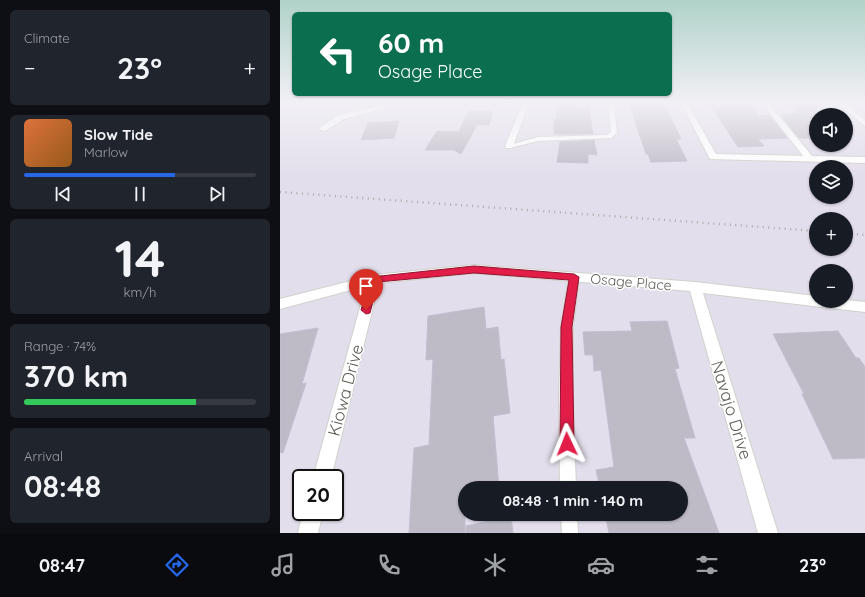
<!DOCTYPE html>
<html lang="en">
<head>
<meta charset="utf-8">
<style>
	:root { --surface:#171b24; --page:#20242c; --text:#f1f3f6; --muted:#9ea1a6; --line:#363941; --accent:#2667ea }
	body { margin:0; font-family:Quicksand,sans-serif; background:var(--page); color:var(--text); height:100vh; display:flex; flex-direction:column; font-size:15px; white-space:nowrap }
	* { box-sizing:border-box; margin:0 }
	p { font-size:13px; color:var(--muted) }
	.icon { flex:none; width:22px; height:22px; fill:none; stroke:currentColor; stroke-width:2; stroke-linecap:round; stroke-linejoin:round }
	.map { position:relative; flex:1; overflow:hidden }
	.drawer { display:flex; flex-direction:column; gap:10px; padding:10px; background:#0d0f14; width:280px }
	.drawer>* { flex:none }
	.top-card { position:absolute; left:12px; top:12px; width:380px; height:84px; border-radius:6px; box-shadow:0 1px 3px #0004; background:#0b6e4f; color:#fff; overflow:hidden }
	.fabs { position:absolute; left:529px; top:108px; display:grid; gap:8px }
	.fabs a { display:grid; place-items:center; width:44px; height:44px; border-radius:50%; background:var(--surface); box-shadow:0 1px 3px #0004; font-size:20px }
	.speed { position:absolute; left:12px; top:469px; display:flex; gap:8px; font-size:20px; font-weight:700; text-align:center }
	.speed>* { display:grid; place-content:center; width:52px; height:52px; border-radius:50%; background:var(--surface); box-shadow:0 1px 3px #0004; line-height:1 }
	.speed .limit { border:2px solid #111; border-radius:6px; background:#fff; color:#111 }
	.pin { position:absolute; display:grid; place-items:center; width:34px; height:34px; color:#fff; margin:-41px -17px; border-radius:50% 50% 50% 0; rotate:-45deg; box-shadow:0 0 4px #0007 }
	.pin .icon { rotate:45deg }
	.me { position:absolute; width:44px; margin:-22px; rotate:358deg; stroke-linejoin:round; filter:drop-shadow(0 0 3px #0008) }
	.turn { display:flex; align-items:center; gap:14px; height:84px; padding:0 20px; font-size:18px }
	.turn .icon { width:52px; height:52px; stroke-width:2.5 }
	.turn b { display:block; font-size:28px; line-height:34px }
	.big { font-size:30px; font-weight:700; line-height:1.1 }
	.drawer .widget { flex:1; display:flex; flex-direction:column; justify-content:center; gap:6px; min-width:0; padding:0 14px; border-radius:6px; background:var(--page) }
	.drawer .dial { align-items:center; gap:0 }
	.dial b { font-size:52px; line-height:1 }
	.song { display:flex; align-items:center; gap:12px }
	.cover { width:48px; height:48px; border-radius:6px; background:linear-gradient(135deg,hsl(20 70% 55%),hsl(30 70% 35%)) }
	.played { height:4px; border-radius:2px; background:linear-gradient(90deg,var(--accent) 65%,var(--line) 65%) }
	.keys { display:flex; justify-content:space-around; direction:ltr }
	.heat { display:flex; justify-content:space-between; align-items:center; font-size:22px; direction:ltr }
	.charge { height:6px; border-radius:3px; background:linear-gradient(90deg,#34c759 74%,var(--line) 0) }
	.trip { position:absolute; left:178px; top:481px; width:230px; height:40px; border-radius:20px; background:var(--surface); box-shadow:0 1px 3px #0004; font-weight:700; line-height:40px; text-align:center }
	.tab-bar { display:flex; height:64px; justify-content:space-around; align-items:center; background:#090b0e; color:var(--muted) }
	.tab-bar .icon { width:28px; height:28px }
	.tab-bar .on { color:var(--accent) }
	.tab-bar b { font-size:18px; color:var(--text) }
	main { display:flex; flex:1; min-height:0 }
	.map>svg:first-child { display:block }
	.building { fill:#bfbbc6; stroke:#c2bdd0 }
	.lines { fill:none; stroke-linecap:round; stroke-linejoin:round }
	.service-casing { stroke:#d0d2cb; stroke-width:2 }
	.minor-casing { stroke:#d0d2cb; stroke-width:2 }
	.service { fill:#fff; fill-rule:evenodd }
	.minor { fill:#fff; fill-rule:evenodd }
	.rail { stroke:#abacaa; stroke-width:2.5; stroke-dasharray:1 4.5; stroke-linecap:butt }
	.route { fill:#e11d48; stroke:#92132f }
	.labels { text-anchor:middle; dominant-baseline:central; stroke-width:3; stroke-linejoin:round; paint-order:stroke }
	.street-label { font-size:14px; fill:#5f6058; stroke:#fff }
	.near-street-label { font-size:17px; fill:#5f6058; stroke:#fff }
</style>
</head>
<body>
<main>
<section class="drawer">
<div class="widget"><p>Climate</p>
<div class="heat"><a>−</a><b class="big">23°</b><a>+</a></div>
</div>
<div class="widget">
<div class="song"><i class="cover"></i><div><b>Slow Tide</b><p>Marlow</p></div></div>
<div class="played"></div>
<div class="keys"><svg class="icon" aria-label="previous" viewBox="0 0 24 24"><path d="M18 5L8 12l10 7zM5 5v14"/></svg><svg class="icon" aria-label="pause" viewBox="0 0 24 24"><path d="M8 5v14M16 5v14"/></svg><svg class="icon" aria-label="next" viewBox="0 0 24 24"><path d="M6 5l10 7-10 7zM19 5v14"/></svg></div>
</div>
<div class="widget dial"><b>14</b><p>km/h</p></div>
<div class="widget"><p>Range · 74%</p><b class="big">370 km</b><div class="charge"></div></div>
<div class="widget"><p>Arrival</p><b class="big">08:48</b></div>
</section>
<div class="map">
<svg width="585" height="533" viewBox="0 0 585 533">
	<rect width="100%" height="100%" fill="#e3deeb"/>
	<path class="building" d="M276 103H298V107H309L313 134H274V119H277Z
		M349 103H384L401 139H396L407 161 371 162 368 154H366Z
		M429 103H469L479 116 490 115 507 138 478 139 484 146 458 147Z
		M508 103H536V138H519L500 115 519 113Z
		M188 111H213L209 125H197L181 154 174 150H145L157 131 179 132Z
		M119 121 114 138 81 140 88 123Z
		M314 140 317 155 308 154V163L277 162 280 142Z
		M204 307 206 329 218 327 221 360 224 359 230 413 213 416 219 488H185V533H129L134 448 149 445 153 359 146 360 148 316Z
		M387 321 399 368 395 369 415 438H404L439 533H329L325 514H401V488H320L316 470 334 467 321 370 314 371 313 355H305L303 332 352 331 350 322Z
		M38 328 22 384 26 383 3 453 0 452V334Z
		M558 331 576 358H579L585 367V458L553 459 522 394H524L493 334Z
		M231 516 233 533H186V526Z"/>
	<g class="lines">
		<g class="service-casing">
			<path id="service" d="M328 103H334L337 133 331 138 258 141 229 148 226 146 258 137 327 135 331 132Z
				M482 103H488L533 157V161H527Z
				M294 273 299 277 293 327V399L296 488H280L279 399 281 327 289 277Z
				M281 514H297L298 533H282Z"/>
		</g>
		<g class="minor-casing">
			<path id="minor" d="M113 103H124L64 119 45 131 38 129 58 115Z
				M243 103H249L233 146 232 148H226L225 146Z
				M401 103H407L436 154 585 157V163L430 159Z
				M557 103H564L585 120V126Z
				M194 265 415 282 536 296V301L566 300 585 302V312L423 293 498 533H478L410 291 194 273 99 283 51 478H33L86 286 0 309V299L94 275Z
				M23 512H43L38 533H18Z"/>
		</g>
		<use href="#service" class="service"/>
		<use href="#minor" class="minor"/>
		<path class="rail" d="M0 192 536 231
			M566 233 585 235"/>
	</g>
	<linearGradient id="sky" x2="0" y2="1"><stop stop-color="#b0d2c9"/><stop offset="0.58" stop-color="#f2f0f6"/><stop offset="1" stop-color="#f2f0f6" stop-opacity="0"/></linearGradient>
	<rect width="585" height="177" fill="url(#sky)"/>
	<path class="route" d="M194 266 294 274 299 277 292 327 294 444 292 448 287 450 282 448 280 444 281 327 289 280 194 273 98 282 90 313 86 314 81 310 91 277Z"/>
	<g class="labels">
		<g class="street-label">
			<text transform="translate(351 282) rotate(5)">Osage Place</text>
		</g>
		<g class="near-street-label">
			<text transform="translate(65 390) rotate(-75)">Kiowa Drive</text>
			<text transform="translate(452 410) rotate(73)">Navajo Drive</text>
		</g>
	</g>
</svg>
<div class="fabs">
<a><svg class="icon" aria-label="sound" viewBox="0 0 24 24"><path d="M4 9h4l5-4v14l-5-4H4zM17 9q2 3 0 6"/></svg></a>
<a><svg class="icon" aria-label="layers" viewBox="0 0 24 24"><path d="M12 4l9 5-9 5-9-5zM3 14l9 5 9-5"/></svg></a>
<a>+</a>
<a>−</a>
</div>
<div class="speed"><div class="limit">20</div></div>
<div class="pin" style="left:86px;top:310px;background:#d93025"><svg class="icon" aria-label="arrive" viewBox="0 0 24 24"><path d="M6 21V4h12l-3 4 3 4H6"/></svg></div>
<svg class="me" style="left:287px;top:444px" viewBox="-20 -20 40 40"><path d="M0-17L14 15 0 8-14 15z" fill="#e11d48" stroke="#fff" stroke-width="4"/></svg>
<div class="trip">08:48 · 1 min · 140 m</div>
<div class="top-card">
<div class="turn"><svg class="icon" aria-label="left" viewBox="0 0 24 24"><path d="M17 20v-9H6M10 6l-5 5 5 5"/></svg><div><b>60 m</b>Osage Place</div></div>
</div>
</div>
</main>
<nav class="tab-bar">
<b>08:47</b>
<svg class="icon on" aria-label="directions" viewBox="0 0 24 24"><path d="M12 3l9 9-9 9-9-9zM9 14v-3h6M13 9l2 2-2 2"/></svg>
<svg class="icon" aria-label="music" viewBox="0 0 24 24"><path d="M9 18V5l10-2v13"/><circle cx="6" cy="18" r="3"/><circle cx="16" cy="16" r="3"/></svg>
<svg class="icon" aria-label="phone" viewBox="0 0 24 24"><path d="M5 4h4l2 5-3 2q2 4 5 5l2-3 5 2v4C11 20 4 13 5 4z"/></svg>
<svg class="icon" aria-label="climate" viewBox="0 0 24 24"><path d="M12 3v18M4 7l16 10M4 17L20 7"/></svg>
<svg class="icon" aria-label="car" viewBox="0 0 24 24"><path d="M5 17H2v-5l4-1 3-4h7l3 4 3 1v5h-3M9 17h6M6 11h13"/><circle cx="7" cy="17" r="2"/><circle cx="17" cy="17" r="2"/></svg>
<svg class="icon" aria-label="filters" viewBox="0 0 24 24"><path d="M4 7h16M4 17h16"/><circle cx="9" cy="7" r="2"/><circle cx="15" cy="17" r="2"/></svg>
<b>23°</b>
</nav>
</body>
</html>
